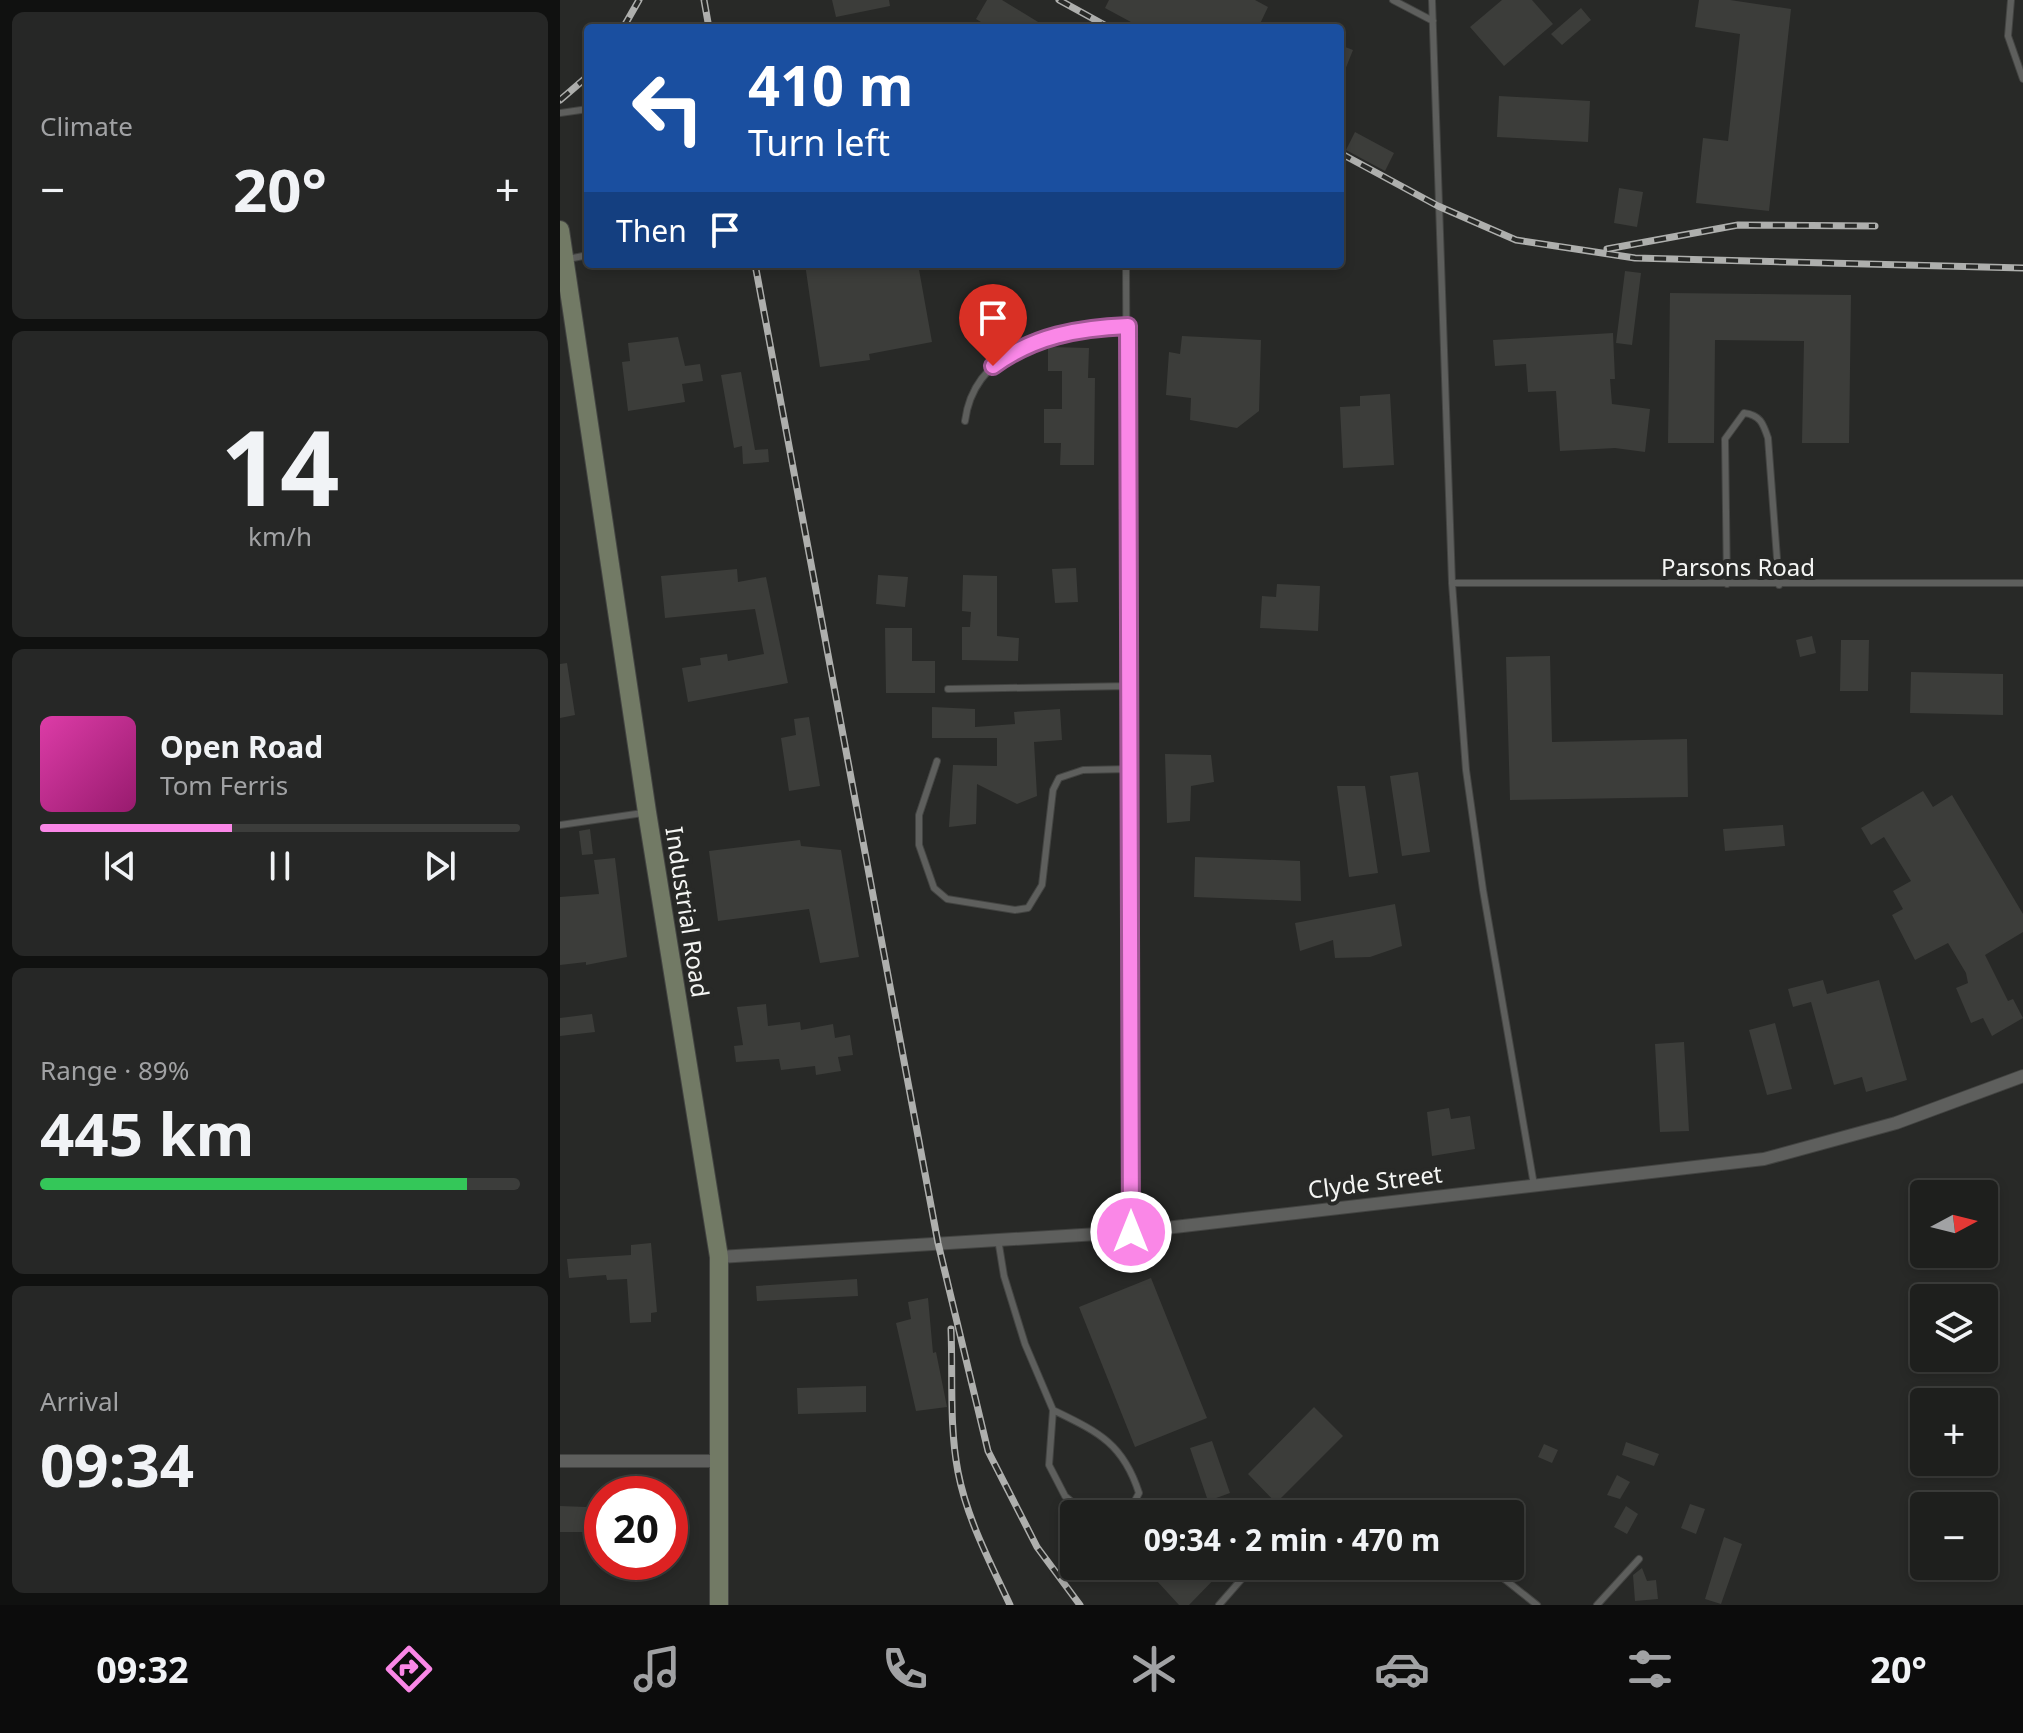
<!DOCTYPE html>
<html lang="en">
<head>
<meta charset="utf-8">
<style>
	:root { --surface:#1e1f1d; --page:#262726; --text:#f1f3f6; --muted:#a1a2a4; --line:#3c3d3b; --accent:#fa87e7 }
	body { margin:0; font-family:"Noto Sans",sans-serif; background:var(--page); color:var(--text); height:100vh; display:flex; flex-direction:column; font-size:30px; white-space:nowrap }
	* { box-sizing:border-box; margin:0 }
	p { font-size:26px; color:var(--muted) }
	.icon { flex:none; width:44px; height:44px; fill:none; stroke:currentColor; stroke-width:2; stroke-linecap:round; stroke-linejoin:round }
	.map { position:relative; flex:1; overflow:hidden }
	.drawer { display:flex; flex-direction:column; gap:12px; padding:12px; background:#101110; width:560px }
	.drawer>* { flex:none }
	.hud { position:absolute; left:24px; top:24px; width:760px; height:244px; border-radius:8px; box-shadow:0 4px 12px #0003,0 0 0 2px var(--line); background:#1a4fa0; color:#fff; overflow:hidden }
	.needle { width:52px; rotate:83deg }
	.fabs { position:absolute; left:1350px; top:1180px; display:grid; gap:16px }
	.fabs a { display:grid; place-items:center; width:88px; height:88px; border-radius:8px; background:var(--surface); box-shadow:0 4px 12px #0003,0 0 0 2px var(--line); font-size:40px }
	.speed { position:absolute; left:24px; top:1476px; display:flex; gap:16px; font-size:40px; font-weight:700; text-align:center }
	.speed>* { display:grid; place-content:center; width:104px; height:104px; border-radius:50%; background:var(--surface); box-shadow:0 4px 12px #0003,0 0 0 2px var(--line); line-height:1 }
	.speed .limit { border:12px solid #d22; background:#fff; color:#111 }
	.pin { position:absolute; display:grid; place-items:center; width:68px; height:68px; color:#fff; margin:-82px -34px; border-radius:50% 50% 50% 0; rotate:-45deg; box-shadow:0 0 8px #0007 }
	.pin .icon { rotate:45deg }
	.me { position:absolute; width:88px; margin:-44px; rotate:0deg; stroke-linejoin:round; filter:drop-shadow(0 0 6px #0008) }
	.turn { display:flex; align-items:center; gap:28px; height:168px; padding:0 32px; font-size:36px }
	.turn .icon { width:104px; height:104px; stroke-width:2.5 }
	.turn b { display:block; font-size:56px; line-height:68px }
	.then { display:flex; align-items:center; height:76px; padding:0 32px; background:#0003; gap:16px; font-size:30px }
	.big { font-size:60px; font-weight:700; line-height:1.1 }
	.drawer .widget { flex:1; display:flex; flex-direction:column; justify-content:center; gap:12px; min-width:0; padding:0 28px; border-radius:12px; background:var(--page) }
	.drawer .dial { align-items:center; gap:0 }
	.dial b { font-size:104px; line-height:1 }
	.song { display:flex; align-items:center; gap:24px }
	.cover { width:96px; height:96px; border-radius:12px; background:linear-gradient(135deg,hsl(320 70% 55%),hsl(320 70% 35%)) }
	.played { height:8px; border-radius:4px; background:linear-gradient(90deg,var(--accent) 40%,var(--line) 40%) }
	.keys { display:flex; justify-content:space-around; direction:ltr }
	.heat { display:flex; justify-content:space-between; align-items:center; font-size:44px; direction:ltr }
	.charge { height:12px; border-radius:6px; background:linear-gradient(90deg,#34c759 89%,var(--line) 0) }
	.trip { position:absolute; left:500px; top:1500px; width:464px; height:80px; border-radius:8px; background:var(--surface); box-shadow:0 4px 12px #0003,0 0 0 2px var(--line); font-weight:700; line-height:80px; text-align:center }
	.tabs { display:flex; height:128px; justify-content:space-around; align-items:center; background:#0c0c0c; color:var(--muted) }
	.tabs .icon { width:56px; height:56px }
	.tabs .active { color:var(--accent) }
	.tabs b { font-size:36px; color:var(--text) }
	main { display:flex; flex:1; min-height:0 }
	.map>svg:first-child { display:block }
	.building { fill:#3c3d3a }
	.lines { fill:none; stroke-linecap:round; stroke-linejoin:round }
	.lane-casing { stroke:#434442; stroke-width:8 }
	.street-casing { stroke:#434442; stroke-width:14 }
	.secondary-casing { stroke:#434442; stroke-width:20 }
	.lane { stroke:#5e5f5d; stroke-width:6 }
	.street { stroke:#5e5f5d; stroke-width:12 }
	.secondary { stroke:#727a65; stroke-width:18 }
	.rail-casing { stroke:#aeafad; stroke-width:7 }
	.rail { stroke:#282927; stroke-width:4; stroke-dasharray:12; stroke-linecap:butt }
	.route-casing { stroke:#a25896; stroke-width:20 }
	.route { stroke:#fa87e7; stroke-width:14 }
	.labels { text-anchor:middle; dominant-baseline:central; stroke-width:8; stroke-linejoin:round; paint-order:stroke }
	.street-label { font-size:24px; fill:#f4f5f3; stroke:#282927 }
</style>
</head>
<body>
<main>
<section class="drawer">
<div class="widget"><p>Climate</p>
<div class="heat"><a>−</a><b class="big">20°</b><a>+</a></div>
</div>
<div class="widget dial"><b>14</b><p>km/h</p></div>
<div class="widget">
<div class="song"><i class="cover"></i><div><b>Open Road</b><p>Tom Ferris</p></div></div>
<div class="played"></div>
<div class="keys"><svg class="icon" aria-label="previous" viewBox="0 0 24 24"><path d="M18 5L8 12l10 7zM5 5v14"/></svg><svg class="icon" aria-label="pause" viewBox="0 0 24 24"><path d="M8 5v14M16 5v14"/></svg><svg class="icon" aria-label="next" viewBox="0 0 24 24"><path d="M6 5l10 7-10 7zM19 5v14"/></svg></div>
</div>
<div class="widget"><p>Range · 89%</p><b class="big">445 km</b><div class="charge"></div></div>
<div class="widget"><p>Arrival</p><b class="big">09:34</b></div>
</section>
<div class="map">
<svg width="1463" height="1605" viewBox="0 0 1463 1605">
	<rect width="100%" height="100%" fill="#282927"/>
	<path class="building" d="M272 0H329L330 6 276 17Z
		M427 0H442L488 28H431L416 19Z
		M549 0H695L708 7 698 28H582L545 8Z
		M942 0H972L993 24 944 66 910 27Z
		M1139 0H1170L1231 9 1209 211 1136 203 1143 138 1168 141 1180 34 1135 27Z
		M1021 8 1031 20 1002 45 991 34Z
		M780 45 793 50 781 80H780Z
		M939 96 1030 101 1028 142 937 137Z
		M795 132 834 153 825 171 786 150Z
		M1059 188 1083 192 1077 227 1054 223Z
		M245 264H358L372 342 309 354 310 360 260 367Z
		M1065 271 1081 273 1072 345 1056 343Z
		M1110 293 1291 295 1289 443H1242L1244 341 1155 340 1154 443H1108Z
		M1053 333 1055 379H1050L1052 404 1090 409 1085 452 1055 448 1000 451 996 391 968 392 966 364 935 366 933 340Z
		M622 336 701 340 699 411 677 428 630 420 631 398 606 395 609 352 620 354Z
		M118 337 125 366 140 364 143 381 122 384 125 402 68 411 62 362 70 361 68 343Z
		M488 347 529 348 528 378H535L534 465H500L501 443H484V409H502V371H488Z
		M181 372 195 450 208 449 209 462 183 464 182 446 174 448 161 375Z
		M830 394 834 465 783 468 780 407 800 406V396Z
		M516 568 518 602 495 603 492 569Z
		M177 569 178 582 206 577 228 683 128 702 122 668 141 665 140 658 167 654 168 661 204 654 195 609 105 618 101 576Z
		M318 575 348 577 345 607 316 604Z
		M403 575 437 576V636L459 638 458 661 402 660V627H410L411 612 402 611Z
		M717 584 760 586 758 631 700 628 702 596 716 597Z
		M325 628H352V661H375V693H326Z
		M1252 636 1256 653 1240 657 1236 640Z
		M1281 640H1309L1308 691H1280Z
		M990 656 992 742 1127 739 1128 797 950 800 946 657Z
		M7 663 15 715 0 718V664Z
		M1351 672 1443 674V715L1350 713Z
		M372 707 415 709V727L455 724 454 712 500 709 502 740 474 742 477 796 457 804 417 784 416 824 389 827 393 765 437 766V738H372Z
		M249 717 260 786 229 791 221 738 236 735 234 719Z
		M605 754 651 755 654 782 631 786 630 821 607 823Z
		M858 772 870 852 842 856 830 776Z
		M777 786H805L818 873 789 877Z
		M1363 791 1373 807 1392 795 1463 914V932L1425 955 1448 1001 1453 999 1463 1018 1432 1036 1423 1018 1411 1023 1396 988 1408 983 1406 973 1388 943 1355 960 1332 915 1343 909 1333 891 1351 881 1324 837 1311 845 1301 828Z
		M1223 825 1225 846 1165 851 1163 829Z
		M30 829 33 854 22 855 19 831Z
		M240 840 241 846 281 850 299 957 260 963 249 909 158 921 149 851Z
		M635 857 740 861 741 901 634 897Z
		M55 858 67 957 26 965V962L0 965V897L39 894 34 860Z
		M835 904 842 946 810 957 775 958 773 940 740 951 735 923Z
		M1263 980 1267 994 1319 980 1347 1080 1306 1092 1302 1077 1274 1085 1251 1002 1233 1007 1228 989Z
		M206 1004 208 1026 240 1022 241 1030 273 1024 275 1038 290 1035 293 1055 278 1057 281 1071 256 1075 255 1066 221 1070 219 1059 176 1062 174 1046 183 1045 177 1007Z
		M32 1014 35 1032 0 1036V1018Z
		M1215 1023 1232 1089 1207 1095 1189 1030Z
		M1124 1042 1129 1131 1100 1132 1095 1044Z
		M889 1108 891 1119 910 1116 915 1149 872 1156 867 1112Z
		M91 1243 97 1312 91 1313V1322L70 1323 67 1279 47 1280 46 1275 9 1278 7 1259 71 1255V1245Z
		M591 1278 647 1418 575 1447 519 1307Z
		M297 1279 298 1296 197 1301 196 1286Z
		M368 1298 373 1353 376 1352 387 1407 356 1411 336 1323 351 1319 348 1302Z
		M306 1386V1412L238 1414 237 1388Z
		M754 1407 783 1436 716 1503 688 1474Z
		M652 1441 670 1493 648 1501 630 1448Z
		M1066 1442 1099 1454 1094 1466 1062 1455Z
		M984 1444 998 1450 992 1463 978 1457Z
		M1057 1475 1070 1482 1060 1499 1047 1495Z
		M1130 1504 1145 1509 1136 1534 1121 1528Z
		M0 1506 26 1507V1532H0Z
		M961 1506 962 1530 950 1531V1507Z
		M1066 1506 1078 1514 1067 1534 1054 1527Z
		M1164 1537 1182 1544 1161 1604 1145 1599Z
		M613 1566H667L629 1605H619L597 1581Z
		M1082 1568 1087 1581 1096 1580 1098 1599 1075 1601 1073 1575Z"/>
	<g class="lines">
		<g class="lane-casing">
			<path id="lane" d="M833 0 873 21
				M872 0 892 583 906 770 923 890 974 1185
				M1451 0 1448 36 1463 79
				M0 113 28 109
				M8 259 28 255
				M566 264 571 1232
				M405 421C415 343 503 330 568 326
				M892 583H1463
				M1167 584 1165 439 1184 413C1200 415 1203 423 1208 438L1219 585
				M388 689 570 686
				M377 761 359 815V845L374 888 387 899 455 910 468 908 482 885 493 790 499 778 523 770 569 769
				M0 825 83 813
				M438 1239 444 1276 465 1344 493 1410 489 1465 505 1496 526 1514
				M493 1410C538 1432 563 1443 579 1493L570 1510 563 1514
				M928 1566 977 1605
				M659 1605 693 1566
				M1037 1605 1079 1559"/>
		</g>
		<g class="street-casing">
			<path id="street" d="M159 1257 571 1232 1204 1159 1336 1123 1463 1076
				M0 1461H158"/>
		</g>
		<g class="secondary-casing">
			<path id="secondary" d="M0 230 87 812 159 1257V1605"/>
		</g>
		<use href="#lane" class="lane"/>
		<use href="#street" class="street"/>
		<use href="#secondary" class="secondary"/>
		<g class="rail-casing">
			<path id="rail" d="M144 0 149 28
				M499 0 550 28
				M63 28 79 0
				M0 100 28 76
				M780 153 878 206 956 240 1075 258 1463 268
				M1047 249 1178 225 1315 226
				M195 264 378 1243 428 1451 477 1547 520 1605
				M391 1329C393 1377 389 1425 398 1472 407 1519 430 1562 450 1605"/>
		</g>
		<use href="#rail" class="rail"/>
	</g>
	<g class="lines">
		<g class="route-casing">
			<path id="route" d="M433 366C474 336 518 328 568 326L571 1232"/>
		</g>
		<use href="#route" class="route"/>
	</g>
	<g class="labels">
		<g class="street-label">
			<text x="1178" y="566">Parsons Road</text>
			<text transform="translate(128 912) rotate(81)">Industrial Road</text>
			<text transform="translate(815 1181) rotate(-7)">Clyde Street</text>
		</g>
	</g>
</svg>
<div class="fabs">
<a><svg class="needle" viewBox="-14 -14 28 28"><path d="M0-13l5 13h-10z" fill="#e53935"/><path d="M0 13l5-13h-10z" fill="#a1a2a4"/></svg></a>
<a><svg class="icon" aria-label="layers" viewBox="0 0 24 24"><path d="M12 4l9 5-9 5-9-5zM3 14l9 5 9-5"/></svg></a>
<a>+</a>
<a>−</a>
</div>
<div class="speed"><div class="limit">20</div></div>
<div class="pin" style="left:433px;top:366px;background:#d93025"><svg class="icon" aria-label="arrive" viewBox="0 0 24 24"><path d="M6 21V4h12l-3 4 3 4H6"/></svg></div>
<svg class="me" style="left:571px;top:1232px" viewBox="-20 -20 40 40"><circle r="17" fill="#fa87e7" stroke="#fff" stroke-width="3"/><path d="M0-11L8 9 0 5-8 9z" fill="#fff"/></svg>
<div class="trip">09:34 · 2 min · 470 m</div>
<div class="hud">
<div class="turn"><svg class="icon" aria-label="left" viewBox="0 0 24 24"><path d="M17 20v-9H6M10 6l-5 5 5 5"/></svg><div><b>410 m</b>Turn left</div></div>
<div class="then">Then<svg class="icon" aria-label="arrive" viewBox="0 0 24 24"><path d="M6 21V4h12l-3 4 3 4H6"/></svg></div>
</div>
</div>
</main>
<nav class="tabs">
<b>09:32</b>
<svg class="icon active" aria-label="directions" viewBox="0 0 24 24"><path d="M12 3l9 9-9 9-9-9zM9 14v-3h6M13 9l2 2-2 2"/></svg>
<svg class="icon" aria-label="music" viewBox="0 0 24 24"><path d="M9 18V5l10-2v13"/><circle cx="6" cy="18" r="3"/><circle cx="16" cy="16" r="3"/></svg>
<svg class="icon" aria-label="phone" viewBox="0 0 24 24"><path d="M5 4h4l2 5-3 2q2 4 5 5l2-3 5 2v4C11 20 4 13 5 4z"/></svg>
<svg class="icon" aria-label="climate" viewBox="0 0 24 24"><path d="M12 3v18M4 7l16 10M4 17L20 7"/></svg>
<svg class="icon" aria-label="car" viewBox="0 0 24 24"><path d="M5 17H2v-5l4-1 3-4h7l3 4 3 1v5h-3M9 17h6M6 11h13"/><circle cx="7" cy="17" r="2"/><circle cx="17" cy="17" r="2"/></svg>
<svg class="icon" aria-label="filters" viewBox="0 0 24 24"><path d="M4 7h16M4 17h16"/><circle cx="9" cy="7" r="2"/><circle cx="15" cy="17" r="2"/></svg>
<b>20°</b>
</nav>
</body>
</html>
